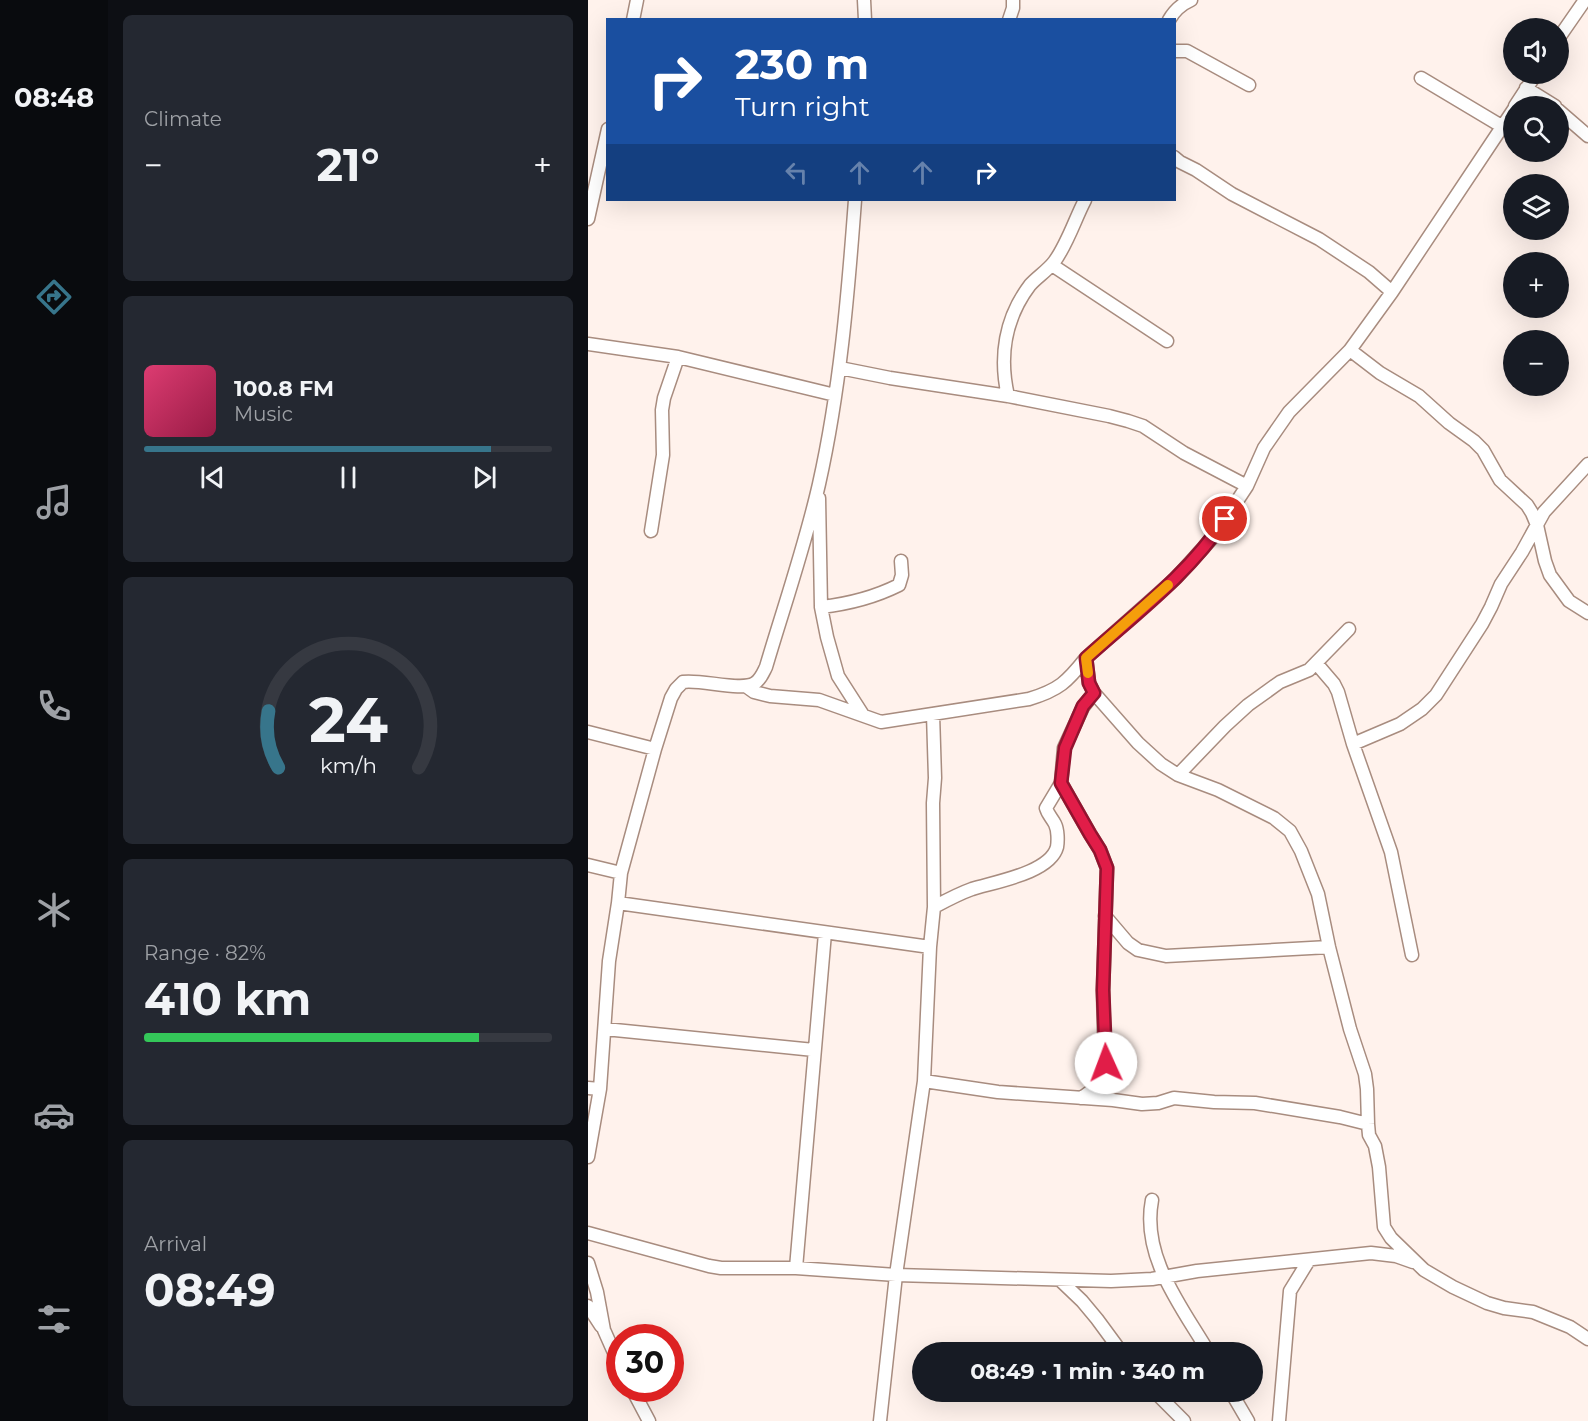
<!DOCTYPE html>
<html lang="en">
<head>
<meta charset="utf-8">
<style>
	:root { --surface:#171b24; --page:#242831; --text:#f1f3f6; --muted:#9ea1a6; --line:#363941; --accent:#37758b }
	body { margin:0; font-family:Montserrat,sans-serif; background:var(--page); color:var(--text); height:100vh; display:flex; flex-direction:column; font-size:22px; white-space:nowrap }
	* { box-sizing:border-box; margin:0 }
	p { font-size:20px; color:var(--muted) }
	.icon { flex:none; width:33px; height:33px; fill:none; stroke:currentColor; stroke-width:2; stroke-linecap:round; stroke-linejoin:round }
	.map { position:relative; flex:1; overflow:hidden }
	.drawer { display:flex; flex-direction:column; gap:15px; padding:15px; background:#0d0f14; width:480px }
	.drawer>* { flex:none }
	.top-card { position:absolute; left:18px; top:18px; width:570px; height:183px; border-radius:0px; box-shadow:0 6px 24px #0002; background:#1a4fa0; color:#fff; overflow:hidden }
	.tools { position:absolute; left:915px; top:18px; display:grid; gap:12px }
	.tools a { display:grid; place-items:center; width:66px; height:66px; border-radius:50%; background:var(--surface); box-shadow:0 6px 24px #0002; font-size:30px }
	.speed { position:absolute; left:18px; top:1324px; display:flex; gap:12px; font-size:30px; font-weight:700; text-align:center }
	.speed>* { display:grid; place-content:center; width:78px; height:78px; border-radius:50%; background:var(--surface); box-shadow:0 6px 24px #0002; line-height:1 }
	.speed .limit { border:9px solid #d22; background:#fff; color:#111 }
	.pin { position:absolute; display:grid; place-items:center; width:51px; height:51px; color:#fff; margin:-26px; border:3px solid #fff; border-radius:50%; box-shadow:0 2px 6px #0007 }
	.me { position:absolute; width:66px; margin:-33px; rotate:358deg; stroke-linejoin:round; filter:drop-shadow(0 0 4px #0008) }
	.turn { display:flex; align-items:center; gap:21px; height:126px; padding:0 30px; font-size:27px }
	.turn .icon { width:78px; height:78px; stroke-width:2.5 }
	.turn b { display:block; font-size:42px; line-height:51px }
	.lanes { display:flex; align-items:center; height:57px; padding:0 30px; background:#0003; justify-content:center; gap:30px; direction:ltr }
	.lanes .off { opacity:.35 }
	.big { font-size:45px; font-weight:700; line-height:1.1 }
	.drawer .widget { flex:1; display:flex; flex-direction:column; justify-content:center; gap:9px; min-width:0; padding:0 21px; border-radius:9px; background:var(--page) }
	.drawer .dial { align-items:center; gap:0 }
	.dial svg { height:156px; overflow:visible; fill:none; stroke:var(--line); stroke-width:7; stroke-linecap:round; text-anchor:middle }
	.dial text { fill:var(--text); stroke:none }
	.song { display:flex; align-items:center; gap:18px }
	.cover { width:72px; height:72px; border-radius:9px; background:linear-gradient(135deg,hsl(340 70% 55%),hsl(340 70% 35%)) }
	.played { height:6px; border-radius:3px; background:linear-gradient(90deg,var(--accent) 85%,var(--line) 85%) }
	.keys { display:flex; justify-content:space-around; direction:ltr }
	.heat { display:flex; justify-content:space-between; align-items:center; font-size:33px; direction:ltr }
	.charge { height:9px; border-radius:4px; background:linear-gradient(90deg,#34c759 82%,var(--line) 0) }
	.trip { position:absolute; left:324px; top:1342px; width:351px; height:60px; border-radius:30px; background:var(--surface); box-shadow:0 6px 24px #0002; font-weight:700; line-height:60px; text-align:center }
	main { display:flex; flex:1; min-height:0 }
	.dock { display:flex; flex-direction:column; width:108px; justify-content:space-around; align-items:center; background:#090b0e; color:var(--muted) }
	.dock .icon { width:42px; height:42px }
	.dock .selected { color:var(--accent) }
	.dock b { font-size:27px; color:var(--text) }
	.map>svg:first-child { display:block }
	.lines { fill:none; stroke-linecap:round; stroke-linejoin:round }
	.street-casing { stroke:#a88c7f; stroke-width:15 }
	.street { stroke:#fff; stroke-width:12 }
	.route-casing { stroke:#92132f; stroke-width:15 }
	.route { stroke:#e11d48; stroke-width:10 }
	.slow { stroke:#f59e0b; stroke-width:10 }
</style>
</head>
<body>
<main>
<nav class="dock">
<b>08:48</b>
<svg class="icon selected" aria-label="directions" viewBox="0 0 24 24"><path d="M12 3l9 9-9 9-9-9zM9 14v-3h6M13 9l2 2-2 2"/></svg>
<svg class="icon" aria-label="music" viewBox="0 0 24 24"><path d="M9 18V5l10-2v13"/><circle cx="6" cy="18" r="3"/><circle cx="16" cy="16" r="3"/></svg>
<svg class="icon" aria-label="phone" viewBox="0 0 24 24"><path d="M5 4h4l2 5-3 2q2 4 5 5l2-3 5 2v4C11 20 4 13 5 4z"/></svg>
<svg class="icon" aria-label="climate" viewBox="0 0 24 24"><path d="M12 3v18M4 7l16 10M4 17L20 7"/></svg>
<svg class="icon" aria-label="car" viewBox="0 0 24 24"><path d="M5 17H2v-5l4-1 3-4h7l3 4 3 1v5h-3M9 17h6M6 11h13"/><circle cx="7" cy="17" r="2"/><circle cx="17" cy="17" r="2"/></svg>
<svg class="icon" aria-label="filters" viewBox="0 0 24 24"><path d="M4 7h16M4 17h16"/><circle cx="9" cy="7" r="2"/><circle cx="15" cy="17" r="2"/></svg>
</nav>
<section class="drawer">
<div class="widget"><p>Climate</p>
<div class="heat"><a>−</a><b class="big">21°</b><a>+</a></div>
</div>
<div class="widget">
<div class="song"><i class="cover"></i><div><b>100.8 FM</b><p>Music</p></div></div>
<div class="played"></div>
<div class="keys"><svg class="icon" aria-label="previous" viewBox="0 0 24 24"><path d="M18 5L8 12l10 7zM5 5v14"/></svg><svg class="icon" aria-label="pause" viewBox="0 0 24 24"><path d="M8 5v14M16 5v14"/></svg><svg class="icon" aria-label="next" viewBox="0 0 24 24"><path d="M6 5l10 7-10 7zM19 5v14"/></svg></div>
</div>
<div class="widget dial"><svg viewBox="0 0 100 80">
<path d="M14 69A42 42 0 1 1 86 69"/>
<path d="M14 69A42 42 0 0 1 9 40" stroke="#37758b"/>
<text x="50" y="56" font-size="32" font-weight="700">24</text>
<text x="50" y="72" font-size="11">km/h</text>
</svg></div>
<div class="widget"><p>Range · 82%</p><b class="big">410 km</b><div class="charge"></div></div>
<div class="widget"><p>Arrival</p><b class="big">08:49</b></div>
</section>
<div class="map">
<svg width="1000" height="1421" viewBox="0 0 1000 1421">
	<rect width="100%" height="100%" fill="#fff2ec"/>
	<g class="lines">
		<g class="street-casing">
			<path id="street" d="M276 0 277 20
				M45 20 49 0
				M421 20 425 8V0
				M581 20C586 11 594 4 603 0
				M970 39 997 0
				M586 51H599L661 85
				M833 78 915 127
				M938 88 967 106
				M927 106 948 74
				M970 110 1000 136
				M586 157 592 162 608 170 644 194 731 239 781 272 804 292
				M0 219 20 129
				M464 265 579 341
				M0 344 90 357 247 395
				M762 350 792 373 831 396 861 423 886 441 895 450 912 480 939 505 944 513 949 525 957 561 962 575 981 601 1000 613
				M252 368 302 378 420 396 521 416 540 421 555 426 596 453 659 486
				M420 396C411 357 417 318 442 285 449 277 459 271 466 262 479 245 487 219 497 200
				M231 498 233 607 239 637 250 676 275 715
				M63 531 75 455 74 410 76 398 90 357
				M233 607C260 604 287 597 311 585L314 575 313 561
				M498 658 501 683 506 693 550 743 573 764 590 775 630 790 686 818 702 831 713 851 730 894 741 947 762 1029 777 1074 779 1089 780 1124 781 1135 787 1146 791 1167 796 1227 803 1238 836 1270 865 1287 899 1303 916 1308 945 1312 982 1327 1000 1339
				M728 663 746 684 750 692 765 744 803 852 824 955
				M159 687 166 692 182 696 231 700 293 722 441 699C471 690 479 682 498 658L588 578 626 536 659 486 676 448 701 412 762 350 804 292 926 109
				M0 732 67 749
				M765 744 812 724 834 709 848 695 894 624 903 607 913 584 934 552 956 512 1000 464
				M590 775 637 726 660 705 692 682 721 670 761 629
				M473 783 502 834 512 850 519 868 515 990 517 1073C514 1085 503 1091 493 1098
				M0 865 33 873
				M30 903 342 947
				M346 907C359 900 370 894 384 889 406 882 462 873 469 847 470 841 470 830 467 824 464 818 460 815 458 808L473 783 476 748 495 707 506 693
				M517 916 540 943 550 950 578 956 741 947
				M17 1029 226 1050
				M336 1081 410 1092 525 1100 554 1104 570 1103 586 1098 626 1102 667 1103 752 1117 780 1124
				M0 1088 12 1089
				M0 1157 12 1089 21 961 30 903 33 873 67 749 83 698 88 689 95 682C113 679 154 692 167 683 173 679 175 673 178 667 196 606 217 546 231 484 252 390 260 295 267 200
				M564 1200C553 1257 594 1307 621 1353
				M0 1233 121 1266 133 1268H208L308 1275 523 1281 564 1279 609 1271 783 1253 808 1256 825 1262
				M0 1263 9 1292 16 1330 32 1366
				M208 1268 237 933
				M472 1280 494 1301 509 1319 534 1353
				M0 1306 13 1326
				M44 1389 61 1421
				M567 1392 596 1421
				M643 1392 660 1421
				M292 1421 308 1275 336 1081 342 947 346 907 345 803 347 778 345 714
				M691 1421 702 1291 721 1260"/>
		</g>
		<use href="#street" class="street"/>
	</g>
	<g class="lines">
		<g class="route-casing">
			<path id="route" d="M518 1063 515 990 519 868 512 850 502 834 473 783 477 748 495 706 506 693 501 683 498 658C546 615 601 574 637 519"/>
		</g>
		<use href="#route" class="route"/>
		<path class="slow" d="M500 673 498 658 580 585"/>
	</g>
</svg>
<div class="tools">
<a><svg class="icon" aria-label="sound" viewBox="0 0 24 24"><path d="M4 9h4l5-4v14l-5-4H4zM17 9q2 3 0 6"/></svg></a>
<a><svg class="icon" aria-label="search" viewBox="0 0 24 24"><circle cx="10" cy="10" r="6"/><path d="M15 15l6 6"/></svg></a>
<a><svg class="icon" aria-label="layers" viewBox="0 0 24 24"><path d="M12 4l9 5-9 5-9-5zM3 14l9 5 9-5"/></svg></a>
<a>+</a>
<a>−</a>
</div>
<div class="speed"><div class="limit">30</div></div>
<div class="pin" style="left:637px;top:519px;background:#d93025"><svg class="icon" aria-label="arrive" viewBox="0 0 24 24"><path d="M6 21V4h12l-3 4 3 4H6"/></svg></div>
<svg class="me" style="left:518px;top:1063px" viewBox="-20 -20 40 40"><circle r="19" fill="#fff"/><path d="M0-13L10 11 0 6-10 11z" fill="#e11d48"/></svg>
<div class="trip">08:49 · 1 min · 340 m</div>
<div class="top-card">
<div class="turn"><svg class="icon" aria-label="right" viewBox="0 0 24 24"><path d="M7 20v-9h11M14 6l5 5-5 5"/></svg><div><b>230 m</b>Turn right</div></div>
<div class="lanes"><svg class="icon off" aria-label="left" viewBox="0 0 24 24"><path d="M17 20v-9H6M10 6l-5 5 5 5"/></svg><svg class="icon off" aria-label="ahead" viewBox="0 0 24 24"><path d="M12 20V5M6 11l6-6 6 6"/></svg><svg class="icon off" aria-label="ahead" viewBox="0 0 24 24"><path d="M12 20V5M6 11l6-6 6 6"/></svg><svg class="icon" aria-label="right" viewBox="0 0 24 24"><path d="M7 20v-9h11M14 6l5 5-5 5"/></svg></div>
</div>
</div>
</main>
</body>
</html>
